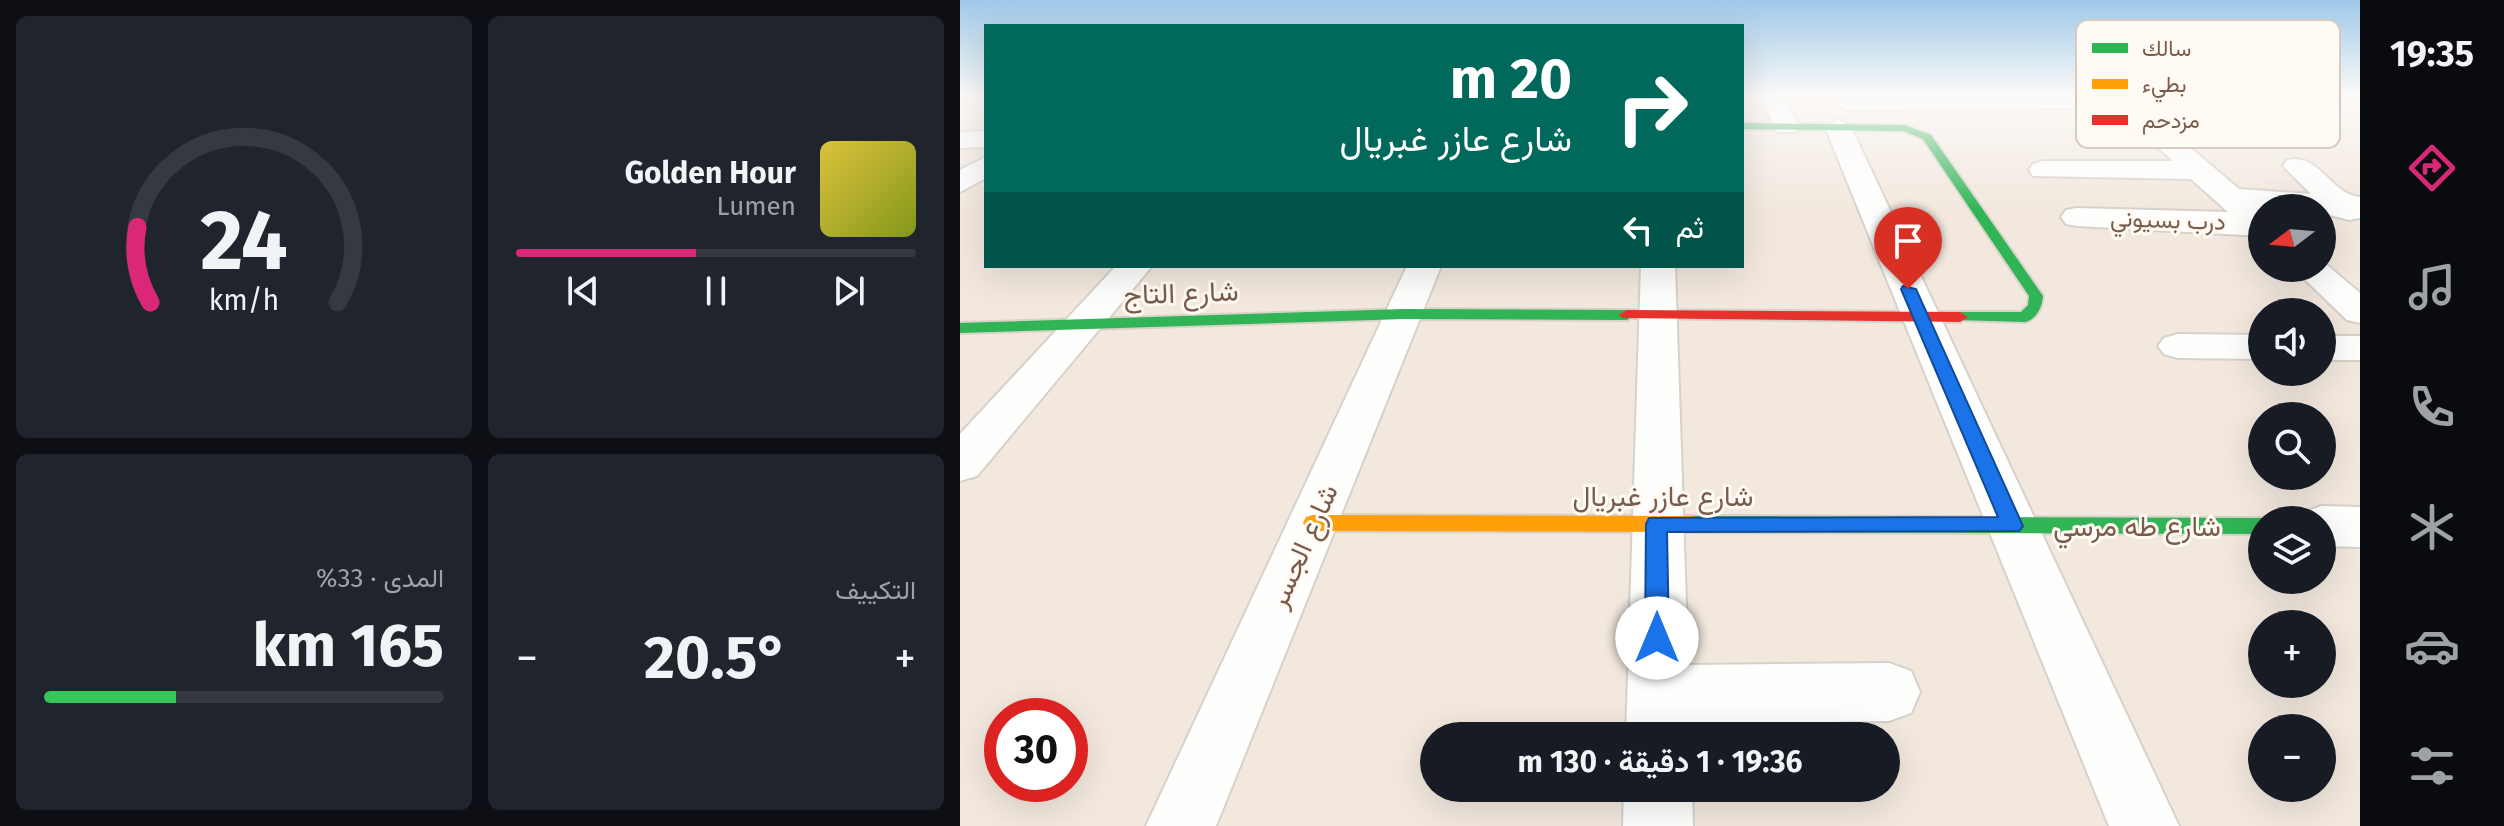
<!DOCTYPE html>
<html lang="ar">
<head>
<meta charset="utf-8">
<style>
	:root { --surface:#171b24; --page:#20242c; --text:#f1f3f6; --muted:#9ea1a6; --line:#363941; --accent:#db2777 }
	body { margin:0; font-family:"Fira Sans",Vazirmatn,sans-serif; background:var(--page); color:var(--text); direction:rtl; height:100vh; display:flex; flex-direction:column; font-size:30px; white-space:nowrap }
	* { box-sizing:border-box; margin:0 }
	p { font-size:26px; color:var(--muted) }
	.icon { flex:none; width:44px; height:44px; fill:none; stroke:currentColor; stroke-width:2; stroke-linecap:round; stroke-linejoin:round }
	.map { position:relative; flex:1; overflow:hidden; direction:ltr }
	.side { display:flex; flex-direction:column; gap:16px; padding:16px; background:#0d0f14; width:960px }
	.side>* { flex:none }
	.top-card { position:absolute; left:24px; top:24px; width:760px; height:244px; border-radius:0px; box-shadow:0 8px 32px #0002; direction:rtl; background:#00695c; color:#fff; overflow:hidden }
	.needle { width:52px; rotate:254deg }
	.tools { position:absolute; left:1288px; top:194px; display:grid; gap:16px }
	.tools a { display:grid; place-items:center; width:88px; height:88px; border-radius:50%; background:var(--surface); box-shadow:0 8px 32px #0002; font-size:40px }
	.speed { position:absolute; left:24px; top:698px; display:flex; gap:16px; font-size:40px; font-weight:700; text-align:center }
	.speed>* { display:grid; place-content:center; width:104px; height:104px; border-radius:50%; background:var(--surface); box-shadow:0 8px 32px #0002; line-height:1 }
	.speed .limit { border:12px solid #d22; background:#fff; color:#111 }
	.pin { position:absolute; display:grid; place-items:center; width:68px; height:68px; color:#fff; margin:-82px -34px; border-radius:50% 50% 50% 0; rotate:-45deg; box-shadow:0 0 8px #0007 }
	.pin .icon { rotate:45deg }
	.me { position:absolute; width:88px; margin:-44px; rotate:0deg; stroke-linejoin:round; filter:drop-shadow(0 0 6px #0008) }
	.turn { display:flex; align-items:center; gap:28px; height:168px; padding:0 40px; font-size:36px }
	.turn .icon { width:104px; height:104px; stroke-width:2.5 }
	.turn b { display:block; font-size:56px; line-height:68px }
	.then { display:flex; align-items:center; height:76px; padding:0 40px; background:#0003; gap:16px; font-size:30px }
	.big { font-size:60px; font-weight:700; line-height:1.1 }
	.side .widget { flex:1; display:flex; flex-direction:column; justify-content:center; gap:12px; min-width:0; padding:0 28px; border-radius:12px; background:var(--page) }
	.side .dial { align-items:center; gap:0 }
	.dial svg { height:208px; overflow:visible; fill:none; stroke:var(--line); stroke-width:7; stroke-linecap:round; text-anchor:middle }
	.dial text { fill:var(--text); stroke:none }
	.song { display:flex; align-items:center; gap:24px }
	.cover { width:96px; height:96px; border-radius:12px; background:linear-gradient(135deg,hsl(50 70% 55%),hsl(70 70% 35%)) }
	.played { height:8px; border-radius:4px; background:linear-gradient(90deg,var(--accent) 45%,var(--line) 45%) }
	.keys { display:flex; justify-content:space-around; direction:ltr }
	.heat { display:flex; justify-content:space-between; align-items:center; font-size:44px; direction:ltr }
	.charge { height:12px; border-radius:6px; background:linear-gradient(90deg,#34c759 33%,var(--line) 0) }
	.side .tiles { flex:1; display:grid; gap:16px; grid-template-columns:repeat(2,1fr) }
	.trip { position:absolute; left:460px; top:722px; width:480px; height:80px; border-radius:40px; background:var(--surface); box-shadow:0 8px 32px #0002; font-weight:700; line-height:80px; text-align:center; direction:rtl }
	main { display:flex; flex:1; min-height:0 }
	.dock { display:flex; flex-direction:column; width:144px; justify-content:space-around; align-items:center; background:#090b0e; color:var(--muted) }
	.dock .icon { width:56px; height:56px }
	.dock .selected { color:var(--accent) }
	.dock b { font-size:36px; color:var(--text) }
	.map>svg:first-child { display:block }
	.residential { fill:#f2e8de; fill-rule:evenodd }
	.lines { fill:none; stroke-linecap:round; stroke-linejoin:round }
	.street-casing { stroke:#d7d1cb; stroke-width:4 }
	.fast-casing { stroke:#d9d2cb; stroke-width:4 }
	.slow-casing { stroke:#d9d2cb; stroke-width:4 }
	.jam-casing { stroke:#d9d2cb; stroke-width:4 }
	.street { fill:#fefefd; fill-rule:evenodd }
	.fast { fill:#30b455; fill-rule:evenodd }
	.slow { fill:#ff9f0a; fill-rule:evenodd }
	.jam { fill:#e5322d; fill-rule:evenodd }
	.route { fill:#1a73e8; stroke:#114b97; stroke-width:2 }
	.labels { text-anchor:middle; dominant-baseline:central; stroke-width:6; stroke-linejoin:round; paint-order:stroke }
	.far-street-label { font-size:24px; fill:#7a5c4d; stroke:#fffaf3 }
	.street-label { font-size:28px; fill:#7a5c4d; stroke:#fffaf3 }
	.key { fill:#fffaf3; stroke:#d7cbc1; stroke-width:2 }
	.key-label { font-size:22px; fill:#7a5c4d }
</style>
</head>
<body>
<main>
<nav class="dock">
<b>19:35</b>
<svg class="icon selected" aria-label="directions" viewBox="0 0 24 24"><path d="M12 3l9 9-9 9-9-9zM9 14v-3h6M13 9l2 2-2 2"/></svg>
<svg class="icon" aria-label="music" viewBox="0 0 24 24"><path d="M9 18V5l10-2v13"/><circle cx="6" cy="18" r="3"/><circle cx="16" cy="16" r="3"/></svg>
<svg class="icon" aria-label="phone" viewBox="0 0 24 24"><path d="M5 4h4l2 5-3 2q2 4 5 5l2-3 5 2v4C11 20 4 13 5 4z"/></svg>
<svg class="icon" aria-label="climate" viewBox="0 0 24 24"><path d="M12 3v18M4 7l16 10M4 17L20 7"/></svg>
<svg class="icon" aria-label="car" viewBox="0 0 24 24"><path d="M5 17H2v-5l4-1 3-4h7l3 4 3 1v5h-3M9 17h6M6 11h13"/><circle cx="7" cy="17" r="2"/><circle cx="17" cy="17" r="2"/></svg>
<svg class="icon" aria-label="filters" viewBox="0 0 24 24"><path d="M4 7h16M4 17h16"/><circle cx="9" cy="7" r="2"/><circle cx="15" cy="17" r="2"/></svg>
</nav>
<div class="map">
<svg width="1400" height="826" viewBox="0 0 1400 826">
	<rect width="100%" height="100%" fill="#f9f5f0"/>
	<path class="residential" d="M0 95H26V266H782V95H1400V826H0ZM1302 208H1362V268H1302ZM1302 312H1362V372H1302ZM1302 416H1362V476H1302ZM1302 520H1362V580H1302ZM1302 624H1362V684H1302ZM42 716H110V784H42ZM1302 728H1362V788H1302ZM474 736H926V788H474Z"/>
	<g class="lines">
		<g class="street-casing">
			<path id="street" d="M800 95H824L839 127 835 132H817Z
				M1168 95 1279 189 1351 194 1323 166 1327 160C1359 152 1371 195 1400 197V218L1389 220 1362 213V208H1302V236L1117 226 1106 224 1101 217 1106 210 1117 208 1268 212 1231 179 1073 176 1069 170 1073 164 1083 161H1213L1155 108 887 110 875 103 887 96Z
				M878 119 891 127 1219 826H1149L865 127Z
				M26 131V147L0 148V132Z
				M26 157V178L0 192V170Z
				M1362 261 1400 293V323L1387 320 1333 268H1362Z
				M156 266H192L17 476 0 481V434Z
				M447 266H481L256 826H186Z
				M681 266H715L728 665 929 663 951 671 960 692 951 713 929 721 730 724V736H666Z
				M1218 334 1302 335V359L1218 358 1204 354 1198 346 1204 338Z
				M1362 336H1400V360H1362Z
				M1362 506 1400 507V547L1362 546V520H1340L1344 512Z
				M664 788H732L733 826H663Z"/>
		</g>
		<g class="fast-casing">
			<path id="fast" d="M782 123 945 125 971 135 1083 296C1082 307 1077 319 1065 322L995 320 992 317 995 314 1000 312H1061L1068 305 1069 296 963 139 943 131 782 129Z
				M444 309 667 310 675 315 667 320 444 319 0 333V323Z
				M731 516 1302 518 1309 520H1302V534L731 532 724 530 721 524 724 518Z"/>
		</g>
		<g class="slow-casing">
			<path id="slow" d="M353 515 731 516 738 518 741 524 738 530 731 532 353 531 346 529 343 523 346 517Z"/>
		</g>
		<g class="jam-casing">
			<path id="jam" d="M667 310 1000 312 1008 317 1000 322 662 318 659 315Z"/>
		</g>
		<use href="#street" class="street"/>
		<use href="#fast" class="fast"/>
		<use href="#slow" class="slow"/>
		<use href="#jam" class="jam"/>
	</g>
	<linearGradient id="sky" x2="0" y2="1"><stop stop-color="#9ec9e9"/><stop offset="0.45" stop-color="#fcfaf8"/><stop offset="1" stop-color="#fcfaf8" stop-opacity="0"/></linearGradient>
	<rect width="1400" height="211" fill="url(#sky)"/>
	<path class="route" d="M943 286 956 289 1063 526 1059 531 707 532 709 638 706 645 697 649 688 645 685 638 686 524 689 518 1038 517 941 289Z"/>
	<g class="labels">
		<g class="far-street-label">
			<text transform="translate(1208 220) rotate(2)">درب بسيوني</text>
		</g>
		<g class="street-label">
			<text transform="translate(221 293) rotate(-2)">شارع التاج</text>
			<text x="703" y="496">شارع عازر غبريال</text>
			<text x="1177" y="526">شارع طه مرسي</text>
			<text transform="translate(343 546) rotate(-66)">شارع الجسر</text>
		</g>
	</g>
	<rect x="1116" y="20" width="264" height="128" rx="12" class="key"/>
	<rect x="1132" y="43" width="36" height="10" fill="#30b455"/>
	<rect x="1132" y="79" width="36" height="10" fill="#ff9f0a"/>
	<rect x="1132" y="115" width="36" height="10" fill="#e5322d"/>
	<g class="key-label">
		<text x="1182" y="56">سالك</text>
		<text x="1182" y="92">بطيء</text>
		<text x="1182" y="128">مزدحم</text>
	</g>
</svg>
<div class="tools">
<a><svg class="needle" viewBox="-14 -14 28 28"><path d="M0-13l5 13h-10z" fill="#e53935"/><path d="M0 13l5-13h-10z" fill="#9ea1a6"/></svg></a>
<a><svg class="icon" aria-label="sound" viewBox="0 0 24 24"><path d="M4 9h4l5-4v14l-5-4H4zM17 9q2 3 0 6"/></svg></a>
<a><svg class="icon" aria-label="search" viewBox="0 0 24 24"><circle cx="10" cy="10" r="6"/><path d="M15 15l6 6"/></svg></a>
<a><svg class="icon" aria-label="layers" viewBox="0 0 24 24"><path d="M12 4l9 5-9 5-9-5zM3 14l9 5 9-5"/></svg></a>
<a>+</a>
<a>−</a>
</div>
<div class="speed"><div class="limit">30</div></div>
<div class="pin" style="left:948px;top:289px;background:#d93025"><svg class="icon" aria-label="arrive" viewBox="0 0 24 24"><path d="M6 21V4h12l-3 4 3 4H6"/></svg></div>
<svg class="me" style="left:697px;top:638px" viewBox="-20 -20 40 40"><circle r="19" fill="#fff"/><path d="M0-13L10 11 0 6-10 11z" fill="#1a73e8"/></svg>
<div class="trip">19:36 · 1 دقيقة · 130 m</div>
<div class="top-card">
<div class="turn"><svg class="icon" aria-label="right" viewBox="0 0 24 24"><path d="M7 20v-9h11M14 6l5 5-5 5"/></svg><div><b>20 m</b>شارع عازر غبريال</div></div>
<div class="then">ثم<svg class="icon" aria-label="left" viewBox="0 0 24 24"><path d="M17 20v-9H6M10 6l-5 5 5 5"/></svg></div>
</div>
</div>
<section class="side">
<div class="tiles">
<div class="widget">
<div class="song"><i class="cover"></i><div><b>Golden Hour</b><p>Lumen</p></div></div>
<div class="played"></div>
<div class="keys"><svg class="icon" aria-label="previous" viewBox="0 0 24 24"><path d="M18 5L8 12l10 7zM5 5v14"/></svg><svg class="icon" aria-label="pause" viewBox="0 0 24 24"><path d="M8 5v14M16 5v14"/></svg><svg class="icon" aria-label="next" viewBox="0 0 24 24"><path d="M6 5l10 7-10 7zM19 5v14"/></svg></div>
</div>
<div class="widget dial"><svg viewBox="0 0 100 80">
<path d="M14 69A42 42 0 1 1 86 69"/>
<path d="M14 69A42 42 0 0 1 9 40" stroke="#db2777"/>
<text x="50" y="56" font-size="32" font-weight="700">24</text>
<text x="50" y="72" font-size="11">km/h</text>
</svg></div>
<div class="widget"><p>التكييف</p>
<div class="heat"><a>−</a><b class="big">20.5°</b><a>+</a></div>
</div>
<div class="widget"><p>المدى · 33%</p><b class="big">165 km</b><div class="charge"></div></div>
</div>
</section>
</main>
</body>
</html>
